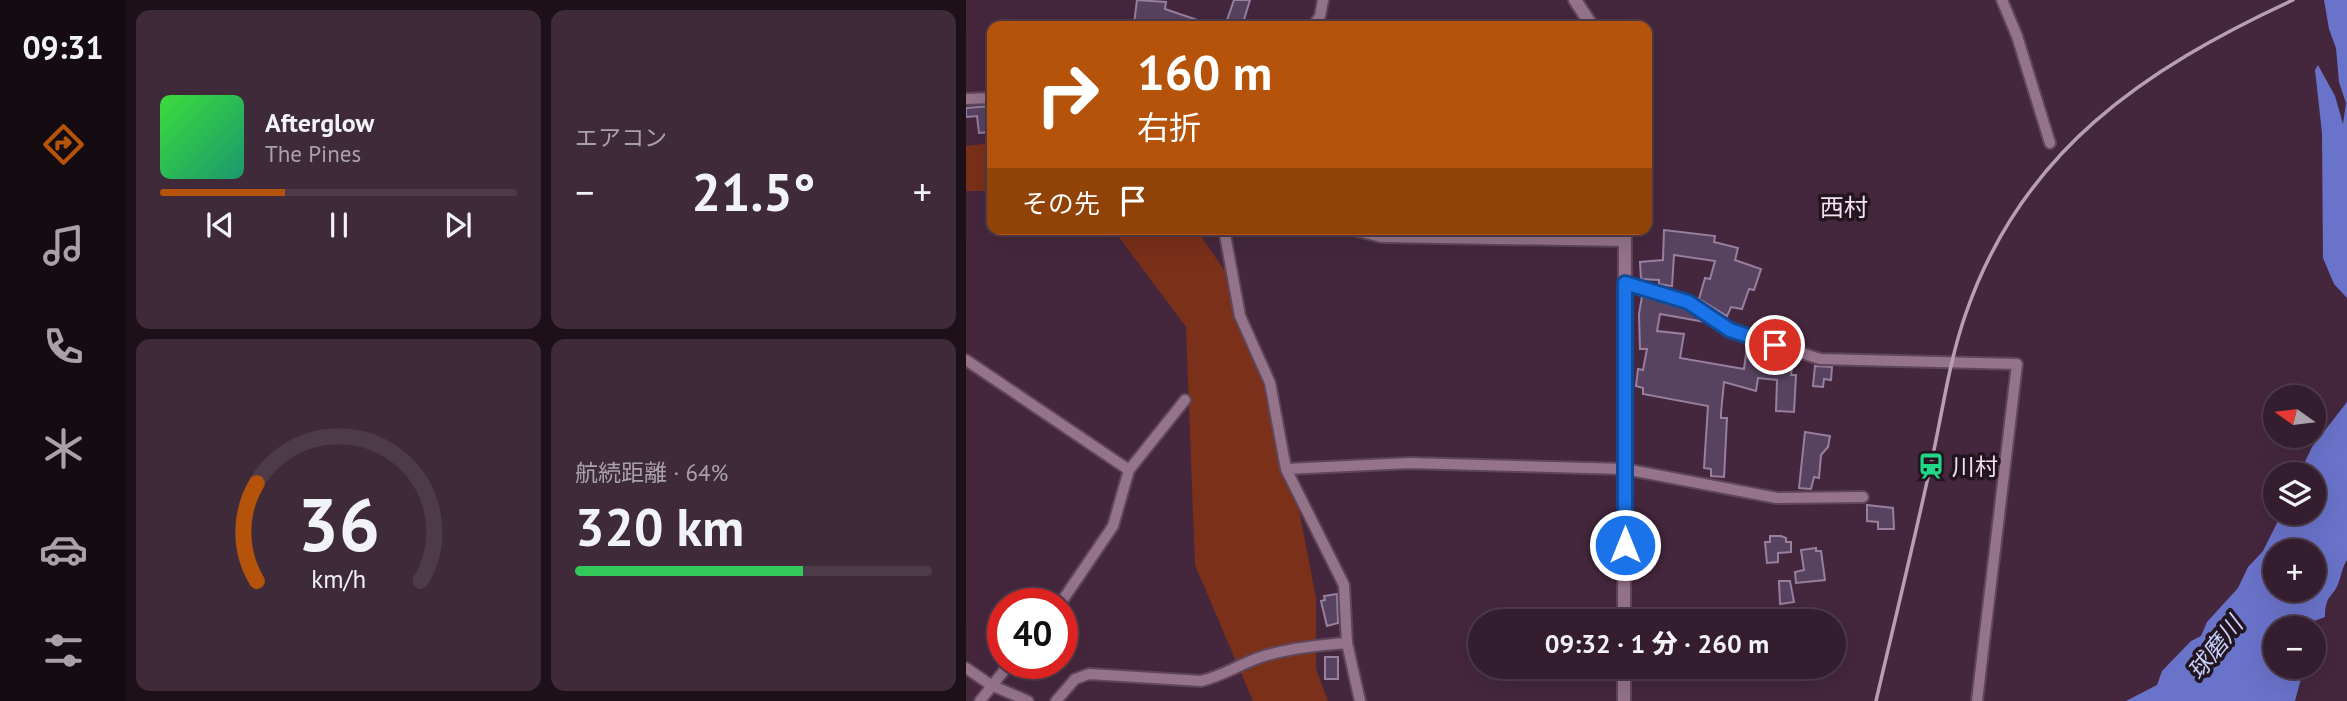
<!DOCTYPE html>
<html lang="ja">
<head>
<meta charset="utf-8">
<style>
	:root { --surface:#341d2e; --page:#3f2a3a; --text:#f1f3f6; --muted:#a9a2aa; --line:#4e3b4a; --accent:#b45309 }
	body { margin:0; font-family:"PT Sans","Noto Sans JP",sans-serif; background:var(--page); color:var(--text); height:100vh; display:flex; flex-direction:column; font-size:26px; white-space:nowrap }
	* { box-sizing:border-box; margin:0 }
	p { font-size:23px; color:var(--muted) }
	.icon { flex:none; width:38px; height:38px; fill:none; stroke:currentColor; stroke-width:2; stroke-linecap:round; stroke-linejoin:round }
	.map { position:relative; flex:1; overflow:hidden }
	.side { display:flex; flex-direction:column; gap:10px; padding:10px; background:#1d1019; width:840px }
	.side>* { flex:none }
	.hud { position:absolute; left:21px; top:21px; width:665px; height:214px; border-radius:14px; box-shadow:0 7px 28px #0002,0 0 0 2px var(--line); background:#b45309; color:#fff; overflow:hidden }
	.needle { width:46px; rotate:284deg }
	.buttons { position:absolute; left:1297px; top:385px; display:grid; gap:14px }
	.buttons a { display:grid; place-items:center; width:63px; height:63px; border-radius:50%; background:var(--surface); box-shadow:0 7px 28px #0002,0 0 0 2px var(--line); font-size:35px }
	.speed { position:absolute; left:21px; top:588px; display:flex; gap:14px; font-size:35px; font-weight:700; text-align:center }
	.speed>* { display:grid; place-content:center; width:91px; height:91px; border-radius:50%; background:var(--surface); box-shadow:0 7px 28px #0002,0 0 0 2px var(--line); line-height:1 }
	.speed .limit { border:10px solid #d22; background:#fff; color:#111 }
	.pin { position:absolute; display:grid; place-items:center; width:60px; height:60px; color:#fff; margin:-30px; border:4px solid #fff; border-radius:50%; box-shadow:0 2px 7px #0007 }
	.me { position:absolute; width:77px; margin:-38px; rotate:0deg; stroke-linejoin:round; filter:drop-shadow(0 0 5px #0008) }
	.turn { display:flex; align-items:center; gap:24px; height:147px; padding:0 35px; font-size:32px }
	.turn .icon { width:91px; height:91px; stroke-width:2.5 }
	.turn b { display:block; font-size:49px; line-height:60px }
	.then { display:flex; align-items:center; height:66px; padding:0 35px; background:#0003; gap:14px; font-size:26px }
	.big { font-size:52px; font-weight:800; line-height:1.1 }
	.side .card { flex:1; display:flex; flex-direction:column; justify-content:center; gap:10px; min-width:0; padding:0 24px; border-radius:14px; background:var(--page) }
	.side .dial { align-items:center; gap:0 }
	.dial svg { height:182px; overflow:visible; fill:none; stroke:var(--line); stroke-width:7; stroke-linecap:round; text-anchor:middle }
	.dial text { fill:var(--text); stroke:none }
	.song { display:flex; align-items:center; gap:21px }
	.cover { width:84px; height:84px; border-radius:10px; background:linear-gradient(135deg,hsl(120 70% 55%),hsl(160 70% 35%)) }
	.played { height:7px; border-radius:4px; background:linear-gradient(90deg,var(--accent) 35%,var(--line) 35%) }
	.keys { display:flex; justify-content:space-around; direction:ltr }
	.heat { display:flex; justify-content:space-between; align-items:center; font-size:38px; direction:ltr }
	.charge { height:10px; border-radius:5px; background:linear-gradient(90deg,#34c759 64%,var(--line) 0) }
	.side .tiles { flex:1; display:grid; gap:10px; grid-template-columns:repeat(2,1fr) }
	.trip { position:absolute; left:502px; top:609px; width:378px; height:70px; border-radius:35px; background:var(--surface); box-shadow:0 7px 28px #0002,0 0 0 2px var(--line); font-weight:800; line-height:70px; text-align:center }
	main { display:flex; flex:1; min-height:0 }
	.tabs { display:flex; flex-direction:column; width:126px; justify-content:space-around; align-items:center; background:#150c12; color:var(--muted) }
	.tabs .icon { width:49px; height:49px }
	.tabs .selected { color:var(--accent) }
	.tabs b { font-size:32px; color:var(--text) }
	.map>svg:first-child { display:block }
	.green { fill:#7b3019 }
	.water { fill:#6a73ca; fill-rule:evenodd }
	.building { fill:#57425f; stroke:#967f9f; stroke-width:2 }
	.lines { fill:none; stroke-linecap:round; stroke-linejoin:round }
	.minor-casing { stroke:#5f4659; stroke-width:14 }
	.tertiary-casing { stroke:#5f4659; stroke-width:16 }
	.minor { stroke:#95738b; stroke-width:10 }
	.tertiary { stroke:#95738b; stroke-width:12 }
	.rail { stroke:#b6a0b0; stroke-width:3.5 }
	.route-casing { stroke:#114b97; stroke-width:18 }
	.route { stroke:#1a73e8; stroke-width:12 }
	.labels { text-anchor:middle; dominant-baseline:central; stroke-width:7; stroke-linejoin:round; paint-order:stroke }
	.poi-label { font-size:23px; fill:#f4e1ee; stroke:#23151f; text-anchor:start }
	.neighbourhood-label { font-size:24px; fill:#f4e1ee; stroke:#23151f }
	.water-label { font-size:24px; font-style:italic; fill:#c6cffd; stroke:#23151f }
</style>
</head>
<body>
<main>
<nav class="tabs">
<b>09:31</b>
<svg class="icon selected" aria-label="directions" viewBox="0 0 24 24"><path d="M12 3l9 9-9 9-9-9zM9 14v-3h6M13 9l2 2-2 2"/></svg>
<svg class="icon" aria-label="music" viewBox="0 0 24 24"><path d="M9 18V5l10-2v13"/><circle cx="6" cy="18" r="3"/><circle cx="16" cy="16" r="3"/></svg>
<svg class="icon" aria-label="phone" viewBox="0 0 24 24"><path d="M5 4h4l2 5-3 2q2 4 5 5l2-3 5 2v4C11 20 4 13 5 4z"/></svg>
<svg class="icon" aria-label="climate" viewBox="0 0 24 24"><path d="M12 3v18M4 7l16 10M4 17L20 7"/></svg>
<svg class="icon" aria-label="car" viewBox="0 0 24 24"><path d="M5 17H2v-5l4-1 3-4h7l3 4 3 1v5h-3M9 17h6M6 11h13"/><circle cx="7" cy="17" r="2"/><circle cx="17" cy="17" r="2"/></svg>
<svg class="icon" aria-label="filters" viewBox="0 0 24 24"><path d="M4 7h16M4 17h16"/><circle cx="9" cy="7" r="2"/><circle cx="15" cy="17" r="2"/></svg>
</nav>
<section class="side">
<div class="tiles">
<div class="card">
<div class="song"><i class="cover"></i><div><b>Afterglow</b><p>The Pines</p></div></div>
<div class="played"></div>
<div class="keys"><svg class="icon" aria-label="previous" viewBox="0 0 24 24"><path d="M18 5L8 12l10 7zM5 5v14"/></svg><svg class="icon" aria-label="pause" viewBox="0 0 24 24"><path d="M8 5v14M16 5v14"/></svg><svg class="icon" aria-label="next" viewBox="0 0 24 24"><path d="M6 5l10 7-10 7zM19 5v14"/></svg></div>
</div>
<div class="card"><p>エアコン</p>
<div class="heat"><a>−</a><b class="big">21.5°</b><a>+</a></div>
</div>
<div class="card dial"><svg viewBox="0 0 100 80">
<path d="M14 69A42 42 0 1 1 86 69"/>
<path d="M14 69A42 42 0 0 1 14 26" stroke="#b45309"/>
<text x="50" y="56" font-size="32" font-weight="700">36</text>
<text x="50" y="72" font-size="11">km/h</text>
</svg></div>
<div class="card"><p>航続距離 · 64%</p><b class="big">320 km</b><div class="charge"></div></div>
</div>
</section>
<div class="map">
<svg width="1381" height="701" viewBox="0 0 1381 701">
	<rect width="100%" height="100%" fill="#45273d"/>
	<path class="green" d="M26 143V191H0V146Z
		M147 229H230L261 274 306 370 350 598V669L362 701H287L229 565 220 327Z"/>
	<path class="water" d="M1358 0H1381V298L1368 284 1357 258 1356 133 1349 70 1352 65 1369 96 1377 124 1380 103 1373 82 1370 48 1363 29Z
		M1381 402V560C1376 568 1376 573 1373 581 1368 598 1359 593 1359 617L1340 624 1338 628H1309V667H1338L1329 701H1160L1191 685 1196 671 1225 641 1235 636 1241 622 1272 588 1282 567 1297 551 1316 513H1348V474H1333L1346 447ZM1309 551H1348V590H1309Z"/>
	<path class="building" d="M171 0 200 2 199 9 249 26 168 24Z
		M268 0H284L276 26H259Z
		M25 106V132L13 133 11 116 0 117V108Z
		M698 230 749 236 748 242 772 248 769 260 795 269 788 290 783 289 776 309 765 307 761 316 733 299 739 278 744 279 749 261 708 255 706 286 693 284V280L675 279 674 262 697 260Z
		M676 296 719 309 739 322 694 314 691 331 718 334 714 358 778 369 781 346 801 350V359L827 361 825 375H830L828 412 810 411 811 380 792 378 790 391 758 382 755 413V418H761L758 477 745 476V469L738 468 742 406 677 394V388L670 386 672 369 677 370 681 349H674L673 314Z
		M849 366 866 367 865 380 858 379 857 387 847 386Z
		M839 432 864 436 862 447 855 455 853 478 848 477 845 489 833 488Z
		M901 505 927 508 928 529H912V522L901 521Z
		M804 536H815L820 538V542H825V552L812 553V562L801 563 799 542H804Z
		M850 548V551H855L859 580 830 583 829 572 838 570 835 550Z
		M813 581H824L828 602 814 604Z
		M371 594 372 623 361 626 355 601 359 600 358 596Z
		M359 657H372V679H359Z"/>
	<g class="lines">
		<g class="minor-casing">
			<path id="minor" d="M1036 0 1051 36 1084 143
				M347 26 354 16 357 0
				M0 99 26 98
				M258 229 274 316 304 383 320 469 378 585 381 643 394 701
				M384 229 415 237 659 241
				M659 283 722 301 764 330 854 359 1051 364 1011 701
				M0 360 163 470
				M320 469 444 463 659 469 811 498 897 497
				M94 604 147 526 163 470 219 400
				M0 668 25 685 62 701
				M14 701 44 663
				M90 701 109 679 123 674 235 681C257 676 274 664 295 657 323 648 352 645 381 643"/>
		</g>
		<g class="tertiary-casing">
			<path id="tertiary" d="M609 0 626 26
				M658 621 659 229
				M658 701V667"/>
		</g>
		<use href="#minor" class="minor"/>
		<use href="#tertiary" class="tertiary"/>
		<path class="rail" d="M910 701C928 624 947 546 964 468 976 417 982 364 1000 313 1056 151 1178 69 1327 0"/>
	</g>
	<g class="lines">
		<g class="route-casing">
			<path id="route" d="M659 545V283L722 302 764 330 809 345"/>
		</g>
		<use href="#route" class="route"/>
	</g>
	<defs>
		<g id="station-bare" transform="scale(2.1)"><path d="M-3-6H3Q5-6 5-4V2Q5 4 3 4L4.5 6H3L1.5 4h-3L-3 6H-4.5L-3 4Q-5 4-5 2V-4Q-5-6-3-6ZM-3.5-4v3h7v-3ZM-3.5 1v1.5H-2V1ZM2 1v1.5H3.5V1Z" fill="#21d887" stroke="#23151f" stroke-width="2.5" paint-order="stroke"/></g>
	</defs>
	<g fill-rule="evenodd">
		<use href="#station-bare" x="965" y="466"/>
	</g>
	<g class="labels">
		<g class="poi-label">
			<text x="986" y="466">川村</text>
		</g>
		<g class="neighbourhood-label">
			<text x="878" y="207">西村</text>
		</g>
		<g class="water-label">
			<text transform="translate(1249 648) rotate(-52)">球磨川</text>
		</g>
	</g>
</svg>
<div class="buttons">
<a><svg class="needle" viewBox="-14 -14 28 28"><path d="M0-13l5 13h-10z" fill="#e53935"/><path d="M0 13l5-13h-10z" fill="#a9a2aa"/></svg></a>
<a><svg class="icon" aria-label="layers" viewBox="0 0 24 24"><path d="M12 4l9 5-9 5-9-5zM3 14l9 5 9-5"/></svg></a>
<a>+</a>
<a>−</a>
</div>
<div class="speed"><div class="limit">40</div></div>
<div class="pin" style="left:809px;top:345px;background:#d93025"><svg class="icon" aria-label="arrive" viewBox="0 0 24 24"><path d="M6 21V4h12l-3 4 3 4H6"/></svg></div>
<svg class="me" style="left:659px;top:545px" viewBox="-20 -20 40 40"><circle r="17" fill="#1a73e8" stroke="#fff" stroke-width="3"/><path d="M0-11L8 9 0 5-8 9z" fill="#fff"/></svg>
<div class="trip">09:32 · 1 分 · 260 m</div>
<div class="hud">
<div class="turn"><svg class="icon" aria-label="right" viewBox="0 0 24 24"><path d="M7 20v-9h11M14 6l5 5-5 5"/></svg><div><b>160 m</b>右折</div></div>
<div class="then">その先<svg class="icon" aria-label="arrive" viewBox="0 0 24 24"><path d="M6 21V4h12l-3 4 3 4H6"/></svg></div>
</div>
</div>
</main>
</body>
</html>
